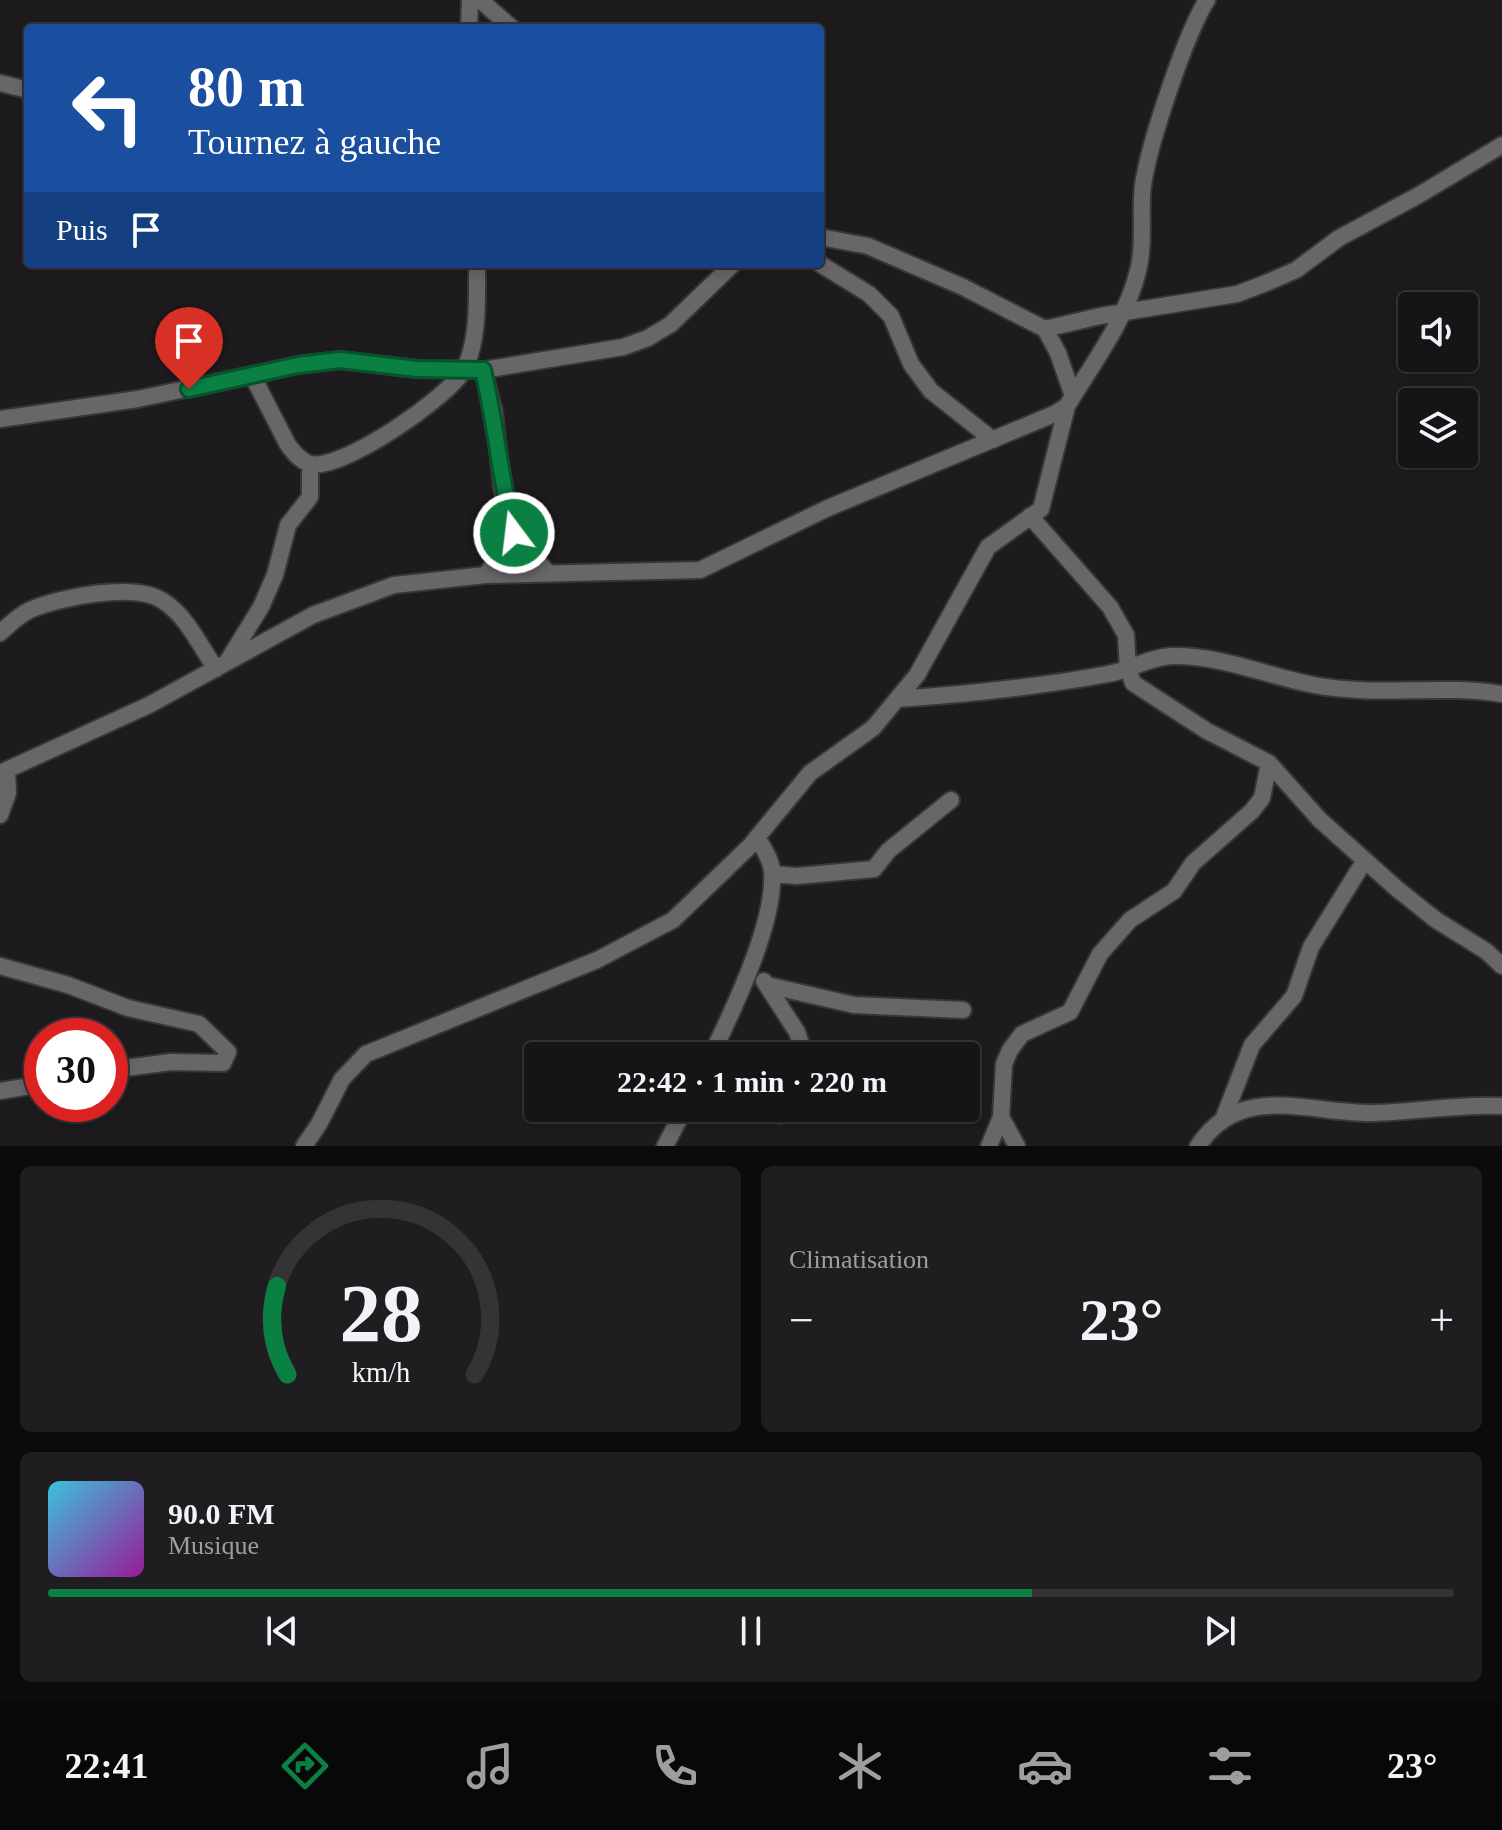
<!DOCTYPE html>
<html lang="fr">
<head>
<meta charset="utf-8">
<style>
	:root { --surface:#161416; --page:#1f1d1f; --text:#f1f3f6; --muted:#9e9ea1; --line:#353335; --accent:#0b8043 }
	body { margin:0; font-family:Georgia,serif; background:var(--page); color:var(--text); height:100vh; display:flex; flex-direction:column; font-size:30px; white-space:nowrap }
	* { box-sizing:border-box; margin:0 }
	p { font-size:26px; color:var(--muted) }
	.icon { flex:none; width:44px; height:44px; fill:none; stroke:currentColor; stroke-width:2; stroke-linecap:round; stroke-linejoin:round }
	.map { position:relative; height:1146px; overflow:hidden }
	.drawer { display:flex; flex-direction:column; gap:20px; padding:20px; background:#0c0b0c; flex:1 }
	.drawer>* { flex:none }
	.top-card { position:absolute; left:24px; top:24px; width:800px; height:244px; border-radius:8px; box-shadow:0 4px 12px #0003,0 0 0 2px var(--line); background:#1a4fa0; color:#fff; overflow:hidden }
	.tools { position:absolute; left:1398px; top:292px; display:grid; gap:16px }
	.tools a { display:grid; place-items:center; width:80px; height:80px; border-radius:8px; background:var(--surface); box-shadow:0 4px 12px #0003,0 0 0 2px var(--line); font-size:40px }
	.speed { position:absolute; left:24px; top:1018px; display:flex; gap:16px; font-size:40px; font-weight:700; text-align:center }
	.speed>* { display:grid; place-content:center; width:104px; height:104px; border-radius:50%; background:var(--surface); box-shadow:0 4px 12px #0003,0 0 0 2px var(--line); line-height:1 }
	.speed .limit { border:12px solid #d22; background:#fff; color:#111 }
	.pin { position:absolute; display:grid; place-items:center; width:68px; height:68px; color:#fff; margin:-82px -34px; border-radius:50% 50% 50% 0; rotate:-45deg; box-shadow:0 0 8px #0007 }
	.pin .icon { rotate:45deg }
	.me { position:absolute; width:88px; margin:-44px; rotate:345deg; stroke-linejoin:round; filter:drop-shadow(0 0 6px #0008) }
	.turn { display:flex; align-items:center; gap:28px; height:168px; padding:0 32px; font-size:36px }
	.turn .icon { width:104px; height:104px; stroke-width:2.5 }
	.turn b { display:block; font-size:56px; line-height:68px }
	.then { display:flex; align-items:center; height:76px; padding:0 32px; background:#0003; gap:16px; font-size:30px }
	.big { font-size:60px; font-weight:700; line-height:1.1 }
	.drawer .tile { flex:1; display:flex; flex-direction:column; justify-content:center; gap:12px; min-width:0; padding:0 28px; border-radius:12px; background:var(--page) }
	.drawer .dial { align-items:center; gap:0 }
	.dial svg { height:208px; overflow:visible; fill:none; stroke:var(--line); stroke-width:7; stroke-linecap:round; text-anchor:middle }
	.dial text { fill:var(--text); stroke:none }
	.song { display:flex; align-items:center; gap:24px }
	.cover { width:96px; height:96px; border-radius:12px; background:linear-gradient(135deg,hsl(190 70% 55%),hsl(300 70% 35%)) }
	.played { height:8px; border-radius:4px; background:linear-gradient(90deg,var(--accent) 70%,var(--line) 70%) }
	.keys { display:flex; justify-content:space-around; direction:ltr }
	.heat { display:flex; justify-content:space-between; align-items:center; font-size:44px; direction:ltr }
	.drawer .tiles { flex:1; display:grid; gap:20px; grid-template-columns:1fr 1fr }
	.tile:last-child { grid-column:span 2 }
	.trip { position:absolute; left:524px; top:1042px; width:456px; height:80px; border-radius:8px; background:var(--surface); box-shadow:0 4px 12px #0003,0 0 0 2px var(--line); font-weight:700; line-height:80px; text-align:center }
	.menu { display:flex; height:128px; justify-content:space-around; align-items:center; background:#090809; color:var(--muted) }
	.menu .icon { width:56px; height:56px }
	.menu .current { color:var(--accent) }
	.menu b { font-size:36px; color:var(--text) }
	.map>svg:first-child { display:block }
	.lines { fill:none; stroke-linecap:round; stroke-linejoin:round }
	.minor-casing { stroke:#383637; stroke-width:20 }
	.minor { stroke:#696669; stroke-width:16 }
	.route-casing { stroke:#07532c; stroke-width:20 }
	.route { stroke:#0b8043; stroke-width:14 }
</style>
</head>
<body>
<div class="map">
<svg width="1502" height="1146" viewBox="0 0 1502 1146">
	<rect width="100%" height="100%" fill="#1e1b1e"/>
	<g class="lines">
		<g class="minor-casing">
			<path id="minor" d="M480 0 512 28
				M469 28 470 0
				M0 83 28 90
				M820 237 868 246 963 287 1045 329 1058 353 1073 396
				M820 264 869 294 891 316 911 364 931 391 993 440
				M1045 329 1100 316 1237 294 1266 283 1296 270 1339 238 1419 195 1502 145
				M483 370 494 411 502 488 514 533 547 572
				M252 375 288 445C294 453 301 462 311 464 342 471 451 396 465 368 479 338 477 296 477 264
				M0 419 138 399 298 365 340 360 417 369 483 370 623 347 648 338 671 324 733 264
				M1030 516 1110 607 1126 635 1128 669 1133 683 1207 731 1269 763 1320 820 1396 888 1436 920 1486 951 1502 966
				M486 575 514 533
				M0 633C9 625 19 615 30 610 59 597 135 582 163 601 187 616 200 646 216 669
				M227 662 261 607 275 575 288 525 310 497V464
				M897 699C968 694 1038 687 1108 674 1130 670 1150 657 1172 656 1221 655 1267 676 1314 685 1377 697 1440 684 1502 694
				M0 773 149 705 313 615 394 585 486 575 700 570 828 508 1054 414 1067 406C1093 363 1126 320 1138 271 1144 246 1141 222 1142 197 1143 158 1186 33 1207 0
				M0 815 8 793 7 770
				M773 874 797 876 874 869 888 851 951 800
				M0 966 68 985 128 1008 199 1024 228 1052 223 1063 171 1062 110 1070
				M764 981 797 1032 805 1056
				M767 985 854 1005 963 1010
				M711 1056C733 1010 776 922 772 871 771 859 763 848 757 837
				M0 1091 42 1084
				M780 1115 788 1108
				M1001 1117 1017 1146
				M1224 1117 1252 1045 1294 996 1311 947 1365 860
				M304 1146 319 1124 342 1079 366 1054 597 960 673 920 750 846 810 773 873 728 917 675 988 547 1041 509 1067 406
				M665 1146 685 1108
				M989 1146 1001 1117 1004 1064 1010 1050 1022 1034 1070 1012 1100 954 1130 920 1174 891 1193 863 1252 811 1262 798 1269 763
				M1198 1146C1241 1081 1310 1114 1373 1113 1416 1112 1459 1104 1502 1106"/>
		</g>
		<use href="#minor" class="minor"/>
	</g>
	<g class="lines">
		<g class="route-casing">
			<path id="route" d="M189 389 298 365 340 360 417 369 483 370C496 424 500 479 514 533"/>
		</g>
		<use href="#route" class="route"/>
	</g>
</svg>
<div class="tools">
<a><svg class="icon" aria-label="sound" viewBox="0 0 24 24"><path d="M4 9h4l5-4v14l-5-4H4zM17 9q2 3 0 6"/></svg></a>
<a><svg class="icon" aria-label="layers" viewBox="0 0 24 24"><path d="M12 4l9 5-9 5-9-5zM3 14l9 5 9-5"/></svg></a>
</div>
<div class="speed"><div class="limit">30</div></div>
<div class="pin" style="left:189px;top:389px;background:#d93025"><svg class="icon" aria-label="arrive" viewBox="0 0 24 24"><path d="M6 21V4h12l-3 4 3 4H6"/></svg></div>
<svg class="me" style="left:514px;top:533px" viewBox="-20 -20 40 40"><circle r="17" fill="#0b8043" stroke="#fff" stroke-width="3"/><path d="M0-11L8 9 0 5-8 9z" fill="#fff"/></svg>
<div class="trip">22:42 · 1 min · 220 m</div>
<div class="top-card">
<div class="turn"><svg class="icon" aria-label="left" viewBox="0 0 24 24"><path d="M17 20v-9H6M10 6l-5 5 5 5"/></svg><div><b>80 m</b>Tournez à gauche</div></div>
<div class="then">Puis<svg class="icon" aria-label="arrive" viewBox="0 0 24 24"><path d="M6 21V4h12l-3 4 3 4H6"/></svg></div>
</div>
</div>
<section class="drawer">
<div class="tiles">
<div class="tile dial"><svg viewBox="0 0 100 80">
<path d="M14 69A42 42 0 1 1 86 69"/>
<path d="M14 69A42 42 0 0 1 10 35" stroke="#0b8043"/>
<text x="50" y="56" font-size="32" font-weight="700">28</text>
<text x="50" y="72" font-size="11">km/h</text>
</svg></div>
<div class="tile"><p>Climatisation</p>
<div class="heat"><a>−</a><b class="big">23°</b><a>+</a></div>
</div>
<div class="tile">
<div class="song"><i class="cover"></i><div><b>90.0 FM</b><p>Musique</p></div></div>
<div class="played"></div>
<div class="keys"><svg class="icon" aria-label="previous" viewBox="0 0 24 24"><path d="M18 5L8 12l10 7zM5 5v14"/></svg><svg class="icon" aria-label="pause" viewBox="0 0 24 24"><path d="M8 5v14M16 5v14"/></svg><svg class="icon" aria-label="next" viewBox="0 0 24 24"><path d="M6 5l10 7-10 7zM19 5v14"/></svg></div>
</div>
</div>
</section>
<nav class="menu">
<b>22:41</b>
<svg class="icon current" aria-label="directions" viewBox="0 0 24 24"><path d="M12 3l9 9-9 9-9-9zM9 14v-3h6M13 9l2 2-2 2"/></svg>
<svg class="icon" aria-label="music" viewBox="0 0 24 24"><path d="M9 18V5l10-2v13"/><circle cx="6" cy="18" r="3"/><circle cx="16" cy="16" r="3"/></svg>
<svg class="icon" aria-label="phone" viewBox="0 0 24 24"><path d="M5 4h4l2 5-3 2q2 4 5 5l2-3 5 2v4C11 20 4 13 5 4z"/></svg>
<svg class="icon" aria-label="climate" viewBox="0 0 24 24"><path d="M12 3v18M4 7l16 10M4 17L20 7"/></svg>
<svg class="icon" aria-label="car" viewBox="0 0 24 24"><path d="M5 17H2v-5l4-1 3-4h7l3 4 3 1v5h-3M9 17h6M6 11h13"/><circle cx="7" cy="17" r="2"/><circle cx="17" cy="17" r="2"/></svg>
<svg class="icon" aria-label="filters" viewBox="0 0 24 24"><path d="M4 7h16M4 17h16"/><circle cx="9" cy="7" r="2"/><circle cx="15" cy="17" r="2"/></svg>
<b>23°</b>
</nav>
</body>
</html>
